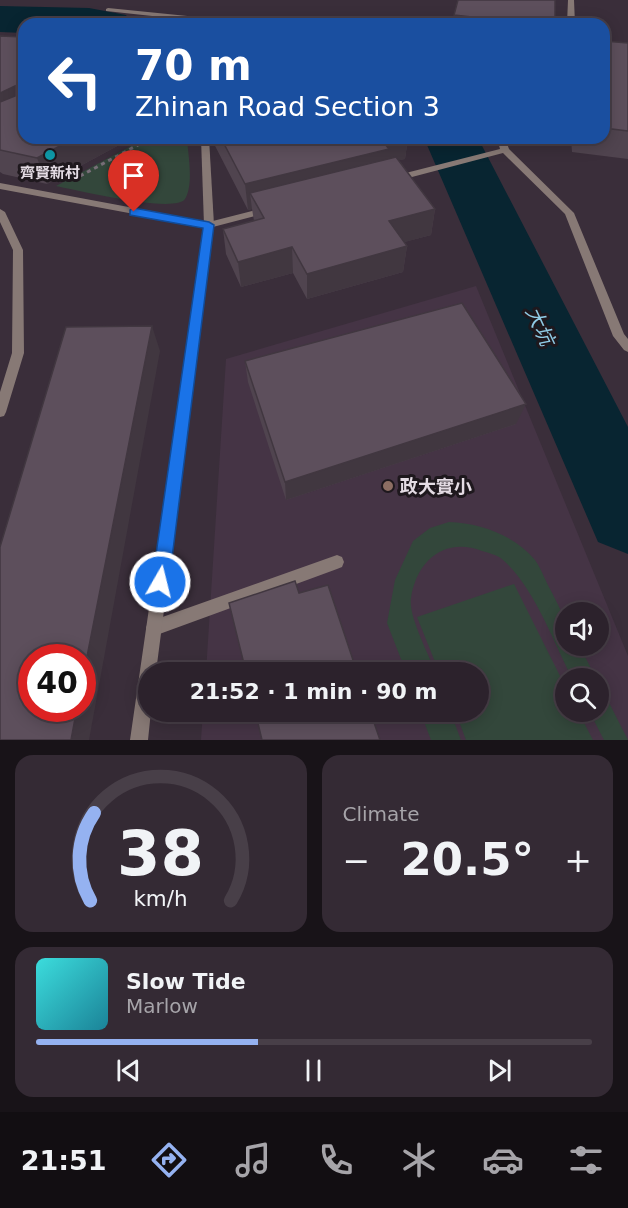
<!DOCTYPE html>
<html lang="en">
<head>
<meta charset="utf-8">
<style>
	:root { --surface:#2c222c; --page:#342a34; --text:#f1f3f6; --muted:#a6a4a9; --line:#483f48; --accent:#95b2f1 }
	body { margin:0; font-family:"DejaVu Sans","Noto Sans TC",sans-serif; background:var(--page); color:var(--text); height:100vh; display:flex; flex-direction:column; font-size:22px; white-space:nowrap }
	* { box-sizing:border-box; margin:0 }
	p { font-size:20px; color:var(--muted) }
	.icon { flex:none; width:33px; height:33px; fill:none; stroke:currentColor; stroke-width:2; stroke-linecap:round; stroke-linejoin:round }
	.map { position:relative; height:740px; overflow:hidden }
	.drawer { display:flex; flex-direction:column; gap:15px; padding:15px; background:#181318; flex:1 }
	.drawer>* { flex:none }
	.top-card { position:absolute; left:18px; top:18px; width:592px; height:126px; border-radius:18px; box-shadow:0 3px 15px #0003,0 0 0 2px var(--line); background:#1a4fa0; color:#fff; overflow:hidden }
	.fabs { position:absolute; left:555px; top:602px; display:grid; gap:12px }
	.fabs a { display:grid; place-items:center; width:54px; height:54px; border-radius:50%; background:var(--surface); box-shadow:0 3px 15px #0003,0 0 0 2px var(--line); font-size:30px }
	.speed { position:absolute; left:18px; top:644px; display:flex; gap:12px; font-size:30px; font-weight:700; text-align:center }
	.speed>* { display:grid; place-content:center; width:78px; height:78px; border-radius:50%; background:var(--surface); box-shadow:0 3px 15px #0003,0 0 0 2px var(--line); line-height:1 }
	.speed .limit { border:9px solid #d22; background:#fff; color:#111 }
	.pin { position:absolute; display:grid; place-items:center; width:51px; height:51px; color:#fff; margin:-62px -26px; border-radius:50% 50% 50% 0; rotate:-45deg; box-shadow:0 0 6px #0007 }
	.pin .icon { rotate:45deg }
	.me { position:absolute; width:66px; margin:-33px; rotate:8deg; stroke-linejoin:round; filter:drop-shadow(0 0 4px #0008) }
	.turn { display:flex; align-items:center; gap:21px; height:126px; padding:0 18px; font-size:27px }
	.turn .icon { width:78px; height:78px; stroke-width:2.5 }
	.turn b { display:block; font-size:42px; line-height:51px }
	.big { font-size:45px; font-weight:700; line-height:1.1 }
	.drawer .widget { flex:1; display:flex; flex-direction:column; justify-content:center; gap:9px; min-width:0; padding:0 21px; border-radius:18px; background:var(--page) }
	.drawer .dial { align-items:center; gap:0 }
	.dial svg { height:156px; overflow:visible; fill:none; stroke:var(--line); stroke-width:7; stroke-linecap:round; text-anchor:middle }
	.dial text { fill:var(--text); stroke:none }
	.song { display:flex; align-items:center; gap:18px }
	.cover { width:72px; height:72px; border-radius:9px; background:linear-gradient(135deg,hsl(180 70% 55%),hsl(190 70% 35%)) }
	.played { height:6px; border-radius:3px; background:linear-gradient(90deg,var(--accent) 40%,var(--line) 40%) }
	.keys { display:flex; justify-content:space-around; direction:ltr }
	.heat { display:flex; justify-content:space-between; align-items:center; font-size:33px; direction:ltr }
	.drawer .tiles { flex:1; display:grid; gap:15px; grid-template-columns:1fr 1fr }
	.widget:last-child { grid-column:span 2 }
	.trip { position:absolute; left:138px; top:662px; width:351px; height:60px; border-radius:30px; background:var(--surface); box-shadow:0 3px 15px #0003,0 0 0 2px var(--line); font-weight:700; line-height:60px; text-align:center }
	.tab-bar { display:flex; height:96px; justify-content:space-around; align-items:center; background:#120e12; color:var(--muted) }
	.tab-bar .icon { width:42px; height:42px }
	.tab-bar .on { color:var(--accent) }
	.tab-bar b { font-size:27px; color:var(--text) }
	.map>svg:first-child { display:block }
	.built { fill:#453445; fill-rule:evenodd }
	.green { fill:#33473b }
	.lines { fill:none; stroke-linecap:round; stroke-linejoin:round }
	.river { fill:#082531; fill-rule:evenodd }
	.path { stroke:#786e78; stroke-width:3; stroke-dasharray:4 4; stroke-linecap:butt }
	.service { fill:#877975; fill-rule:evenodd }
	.minor { fill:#877975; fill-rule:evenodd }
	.tertiary { fill:#877975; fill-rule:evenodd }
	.wall { fill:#50444f }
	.shaded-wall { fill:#413740 }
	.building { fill:#5d4f5c; stroke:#413740; stroke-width:1.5 }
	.route { fill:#1a73e8; stroke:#114b97; stroke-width:1.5 }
	.culture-dot { fill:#0f9aa8; stroke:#1e181d; stroke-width:2 }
	.education-dot { fill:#8d6e63; stroke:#1e181d; stroke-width:2 }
	.labels { text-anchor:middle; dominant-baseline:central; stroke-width:6; stroke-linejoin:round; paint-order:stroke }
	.far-poi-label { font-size:15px; font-weight:bold; fill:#e4dce4; stroke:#1e181d }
	.poi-label { font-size:18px; font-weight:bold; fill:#e4dce4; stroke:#1e181d; text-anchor:start }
	.water-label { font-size:20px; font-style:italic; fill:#90cbe5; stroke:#1e181d }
</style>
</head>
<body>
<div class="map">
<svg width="628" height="740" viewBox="0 0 628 740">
	<rect width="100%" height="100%" fill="#3a2e3a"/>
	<path class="built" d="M476 286 628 656V740H201L203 711H478V672H206L226 359ZM566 612H598V645H566ZM566 678H598V711H566Z"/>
	<path class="green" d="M146 138H187C188 154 194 184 185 199 175 214 76 190 56 186Z
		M449 522C480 523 514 535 535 560 541 568 545 580 550 589 562 612 566 618 566 645H579L596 678H572C553 641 534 587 503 560 498 555 489 553 482 551 445 537 417 560 411 598 408 616 429 654 435 672H406L387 623 395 580 413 541 430 528Z
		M514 584 565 686 566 711H578L593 740H466L455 711H478V672H439L417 617Z
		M599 683 628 740H604L589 711H598Z
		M420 711H450L461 740H431Z"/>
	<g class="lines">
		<path class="river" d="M0 6 89 8 126 15 132 24H24V33L0 32Z
			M424 138H478L628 427V554L598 542Z"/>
		<path class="path" d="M80 176 151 138"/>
		<path class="service" d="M568 0H574L575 24H567Z
			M108 8 247 22 251 24H226L106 11V9Z
			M497 138H505L509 149 574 213 624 334 628 339V352L624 350 613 336 565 214 503 153 393 182 388 179 390 177 500 149Z
			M268 207 271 208V212L209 228 204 225 205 223Z
			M0 209 5 212 23 250 24 353 6 412 4 416 0 417V392L12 353 13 250 0 222Z
			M337 555 342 557 344 562 342 567 337 569 154 636 148 634 146 628 148 622 154 620Z"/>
		<path class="minor" d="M201 138H209L214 225 209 228 204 225Z"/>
		<path class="tertiary" d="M0 183 209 222 214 225 156 672H148V711H151L148 740H130L204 227 0 189Z"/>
	</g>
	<path class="wall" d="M454 15 555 24H453Z
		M0 36 132 138 47 184 3 174 0 172Z
		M604 41 628 43V159L572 152 571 138H604Z
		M211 138H408L405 159 398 160 435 209 431 235 404 242 407 246 403 272 307 299 293 273 241 287 226 254 223 229 254 221 252 209 248 210Z
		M245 361 516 424 286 500 248 382Z"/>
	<path class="shaded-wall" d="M15 86 24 111 0 124V93Z
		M75 138H132L47 184 37 158Z
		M386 138H408L405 159 250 193 252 209 248 210 245 184Z
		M435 209 431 235 386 247 389 221Z
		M407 246 403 272 307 299V274Z
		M292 247 293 273 241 287 238 262Z
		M152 326 160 351 89 740H71L77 708H82V682Z
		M526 404 516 424 286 500 285 482Z"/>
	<path class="building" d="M458 0H555V24H535L454 15Z
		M0 36 24 37V138H75L37 158 0 150V102L15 96V86L0 93Z
		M604 41 628 43V131L604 128Z
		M221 138H386L381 139 389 149 245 184Z
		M396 157 435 209 389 221 407 246 307 274 292 247 238 262 223 229 264 218 250 193Z
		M462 303 526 404 285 482 245 361Z
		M152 326 82 682V657H32V708H77L71 740H0V547L66 327Z
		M295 581 299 593 328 585 357 672H246L229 603Z
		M255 711H370L380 740H262Z"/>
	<path class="route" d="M134 208 209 222 214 225 169 582 166 588 160 591 154 588 152 582 203 228 130 215V210Z"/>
	<circle class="culture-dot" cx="50" cy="155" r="6"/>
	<circle class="education-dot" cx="388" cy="486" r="6"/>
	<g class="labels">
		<g class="far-poi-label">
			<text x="50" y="173">齊賢新村</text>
		</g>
		<g class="poi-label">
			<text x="400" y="486">政大實小</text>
		</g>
		<g class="water-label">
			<text transform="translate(540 326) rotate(65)">大坑</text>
		</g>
	</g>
</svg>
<div class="fabs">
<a><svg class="icon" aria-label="sound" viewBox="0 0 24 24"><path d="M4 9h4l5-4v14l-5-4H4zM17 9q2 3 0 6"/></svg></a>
<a><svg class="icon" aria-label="search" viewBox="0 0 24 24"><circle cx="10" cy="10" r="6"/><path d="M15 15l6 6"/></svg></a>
</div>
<div class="speed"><div class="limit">40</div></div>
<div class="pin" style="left:134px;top:212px;background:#d93025"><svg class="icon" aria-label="arrive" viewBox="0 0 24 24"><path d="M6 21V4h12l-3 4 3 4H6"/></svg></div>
<svg class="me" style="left:160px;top:582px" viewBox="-20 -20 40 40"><circle r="17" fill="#1a73e8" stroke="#fff" stroke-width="3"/><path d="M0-11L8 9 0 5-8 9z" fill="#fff"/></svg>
<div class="trip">21:52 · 1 min · 90 m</div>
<div class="top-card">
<div class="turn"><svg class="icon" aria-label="left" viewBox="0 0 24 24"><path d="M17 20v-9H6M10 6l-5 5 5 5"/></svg><div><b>70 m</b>Zhinan Road Section 3</div></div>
</div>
</div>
<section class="drawer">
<div class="tiles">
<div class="widget dial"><svg viewBox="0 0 100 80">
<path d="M14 69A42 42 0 1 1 86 69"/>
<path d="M14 69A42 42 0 0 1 16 24" stroke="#95b2f1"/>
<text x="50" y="56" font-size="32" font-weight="700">38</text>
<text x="50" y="72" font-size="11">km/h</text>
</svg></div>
<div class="widget"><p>Climate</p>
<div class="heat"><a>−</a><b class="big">20.5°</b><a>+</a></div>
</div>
<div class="widget">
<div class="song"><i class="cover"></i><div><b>Slow Tide</b><p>Marlow</p></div></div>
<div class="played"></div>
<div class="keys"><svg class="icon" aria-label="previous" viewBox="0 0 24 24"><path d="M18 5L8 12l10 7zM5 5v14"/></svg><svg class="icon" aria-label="pause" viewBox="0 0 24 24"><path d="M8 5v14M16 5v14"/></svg><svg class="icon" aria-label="next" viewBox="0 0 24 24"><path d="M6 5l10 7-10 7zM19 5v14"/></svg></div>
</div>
</div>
</section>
<nav class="tab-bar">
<b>21:51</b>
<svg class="icon on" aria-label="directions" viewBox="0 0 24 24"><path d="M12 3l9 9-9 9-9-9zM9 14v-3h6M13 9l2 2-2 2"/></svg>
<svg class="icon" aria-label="music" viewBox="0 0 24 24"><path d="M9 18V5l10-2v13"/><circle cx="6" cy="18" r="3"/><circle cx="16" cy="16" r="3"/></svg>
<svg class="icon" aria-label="phone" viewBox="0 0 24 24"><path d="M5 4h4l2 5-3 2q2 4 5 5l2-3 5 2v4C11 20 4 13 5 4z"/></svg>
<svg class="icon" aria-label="climate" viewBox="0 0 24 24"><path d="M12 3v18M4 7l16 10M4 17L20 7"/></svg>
<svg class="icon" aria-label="car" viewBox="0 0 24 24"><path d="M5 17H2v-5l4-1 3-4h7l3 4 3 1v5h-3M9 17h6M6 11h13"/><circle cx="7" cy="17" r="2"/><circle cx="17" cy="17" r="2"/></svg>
<svg class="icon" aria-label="filters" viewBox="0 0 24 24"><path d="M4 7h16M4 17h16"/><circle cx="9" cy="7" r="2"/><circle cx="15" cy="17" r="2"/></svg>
</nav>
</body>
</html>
